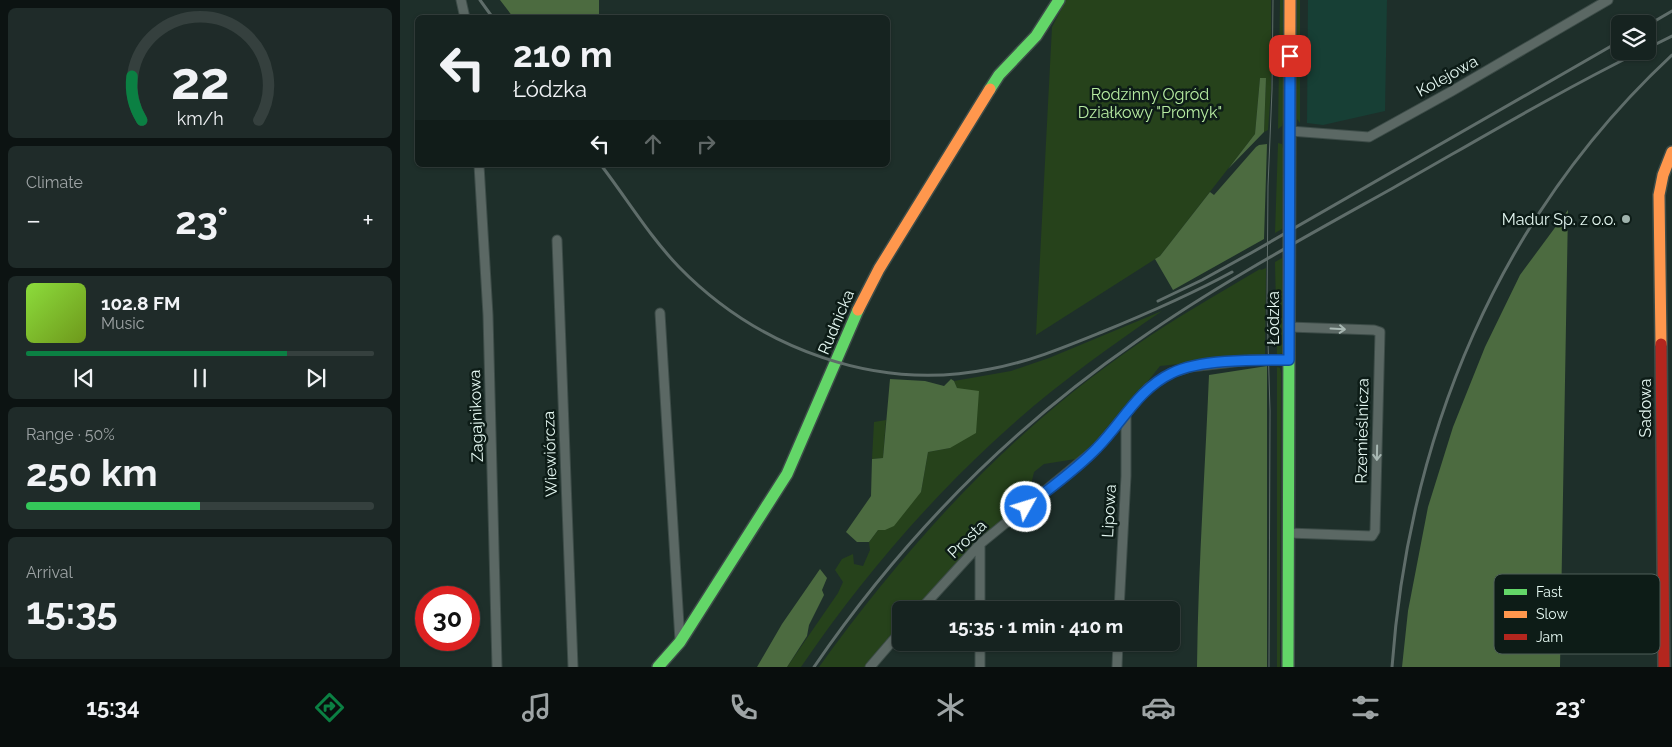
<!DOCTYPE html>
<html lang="en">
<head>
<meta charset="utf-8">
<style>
	:root { --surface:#162320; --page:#1f2b29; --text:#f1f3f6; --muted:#9ea4a5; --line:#35403e; --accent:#0b8043 }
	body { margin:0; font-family:Raleway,sans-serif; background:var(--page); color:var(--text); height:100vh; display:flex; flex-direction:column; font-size:19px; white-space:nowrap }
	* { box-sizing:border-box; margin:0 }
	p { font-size:16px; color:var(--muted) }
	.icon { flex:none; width:28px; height:28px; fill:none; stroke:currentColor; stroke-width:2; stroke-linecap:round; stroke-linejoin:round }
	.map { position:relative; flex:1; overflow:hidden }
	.side { display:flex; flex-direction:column; gap:8px; padding:8px; background:#0c1312; width:400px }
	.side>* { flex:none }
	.hud { position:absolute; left:15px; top:15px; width:475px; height:152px; border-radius:8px; box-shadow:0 1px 4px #0004,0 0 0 1px var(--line); background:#162320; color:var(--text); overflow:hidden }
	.tools { position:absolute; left:1211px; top:15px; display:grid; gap:10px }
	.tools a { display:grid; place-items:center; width:45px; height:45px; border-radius:8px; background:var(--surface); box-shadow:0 1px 4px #0004,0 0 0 1px var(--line); font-size:25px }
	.speed { position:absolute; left:15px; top:586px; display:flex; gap:10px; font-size:25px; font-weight:700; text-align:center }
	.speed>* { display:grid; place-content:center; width:65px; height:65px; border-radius:50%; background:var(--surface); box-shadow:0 1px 4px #0004,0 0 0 1px var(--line); line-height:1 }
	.speed .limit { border:8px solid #d22; background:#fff; color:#111 }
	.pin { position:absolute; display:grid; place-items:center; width:42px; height:42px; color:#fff; margin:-21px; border-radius:10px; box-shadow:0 2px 8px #0006 }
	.me { position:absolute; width:55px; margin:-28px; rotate:51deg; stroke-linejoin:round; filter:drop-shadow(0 0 4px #0008) }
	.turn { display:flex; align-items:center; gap:18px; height:105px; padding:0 15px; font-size:22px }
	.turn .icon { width:65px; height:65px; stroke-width:2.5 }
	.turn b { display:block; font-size:35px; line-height:42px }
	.lanes { display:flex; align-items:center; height:48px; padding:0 15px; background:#0003; justify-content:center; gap:25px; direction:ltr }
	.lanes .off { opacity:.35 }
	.big { font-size:38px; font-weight:700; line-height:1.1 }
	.side .tile { flex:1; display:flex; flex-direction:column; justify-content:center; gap:8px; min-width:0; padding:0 18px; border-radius:8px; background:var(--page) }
	.side .dial { align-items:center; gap:0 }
	.dial svg { height:130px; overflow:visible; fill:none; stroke:var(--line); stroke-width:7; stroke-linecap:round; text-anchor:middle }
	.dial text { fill:var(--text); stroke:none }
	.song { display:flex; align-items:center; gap:15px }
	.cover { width:60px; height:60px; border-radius:8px; background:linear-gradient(135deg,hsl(90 70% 55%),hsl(80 70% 35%)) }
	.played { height:5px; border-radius:2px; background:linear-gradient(90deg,var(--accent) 75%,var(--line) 75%) }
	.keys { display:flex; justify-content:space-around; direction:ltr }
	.heat { display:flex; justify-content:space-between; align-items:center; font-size:28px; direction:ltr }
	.charge { height:8px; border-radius:4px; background:linear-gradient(90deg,#34c759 50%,var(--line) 0) }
	.trip { position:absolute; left:492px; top:601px; width:288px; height:50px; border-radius:8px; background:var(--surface); box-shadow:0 1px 4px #0004,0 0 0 1px var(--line); font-weight:700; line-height:50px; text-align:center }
	.dock { display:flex; height:80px; justify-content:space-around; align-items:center; background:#090e0d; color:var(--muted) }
	.dock .icon { width:35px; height:35px }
	.dock .on { color:var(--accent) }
	.dock b { font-size:22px; color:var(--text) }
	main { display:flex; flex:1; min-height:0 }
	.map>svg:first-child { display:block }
	.built { fill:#173f35 }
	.green { fill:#26421b }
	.forest { fill:#4c6b40 }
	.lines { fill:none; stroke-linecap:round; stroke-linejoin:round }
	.street-casing { stroke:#3d4c48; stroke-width:11 }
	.fast-casing { stroke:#3d4c48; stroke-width:14 }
	.slow-casing { stroke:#3d4c48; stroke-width:14 }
	.jam-casing { stroke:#3d4c48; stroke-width:14 }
	.street { stroke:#5b6864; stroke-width:9 }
	.fast { stroke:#63d668; stroke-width:11 }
	.slow { stroke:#ff974d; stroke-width:11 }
	.jam { stroke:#b3261e; stroke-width:11 }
	.tram { stroke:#5f6d6a; stroke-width:1 }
	.rail { stroke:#5f6d6a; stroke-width:3 }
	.oneway { stroke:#a7b7b2 }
	.route-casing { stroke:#114b97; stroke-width:12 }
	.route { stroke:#1a73e8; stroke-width:9 }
	.poi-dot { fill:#9fb2ac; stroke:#0d1c17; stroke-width:2 }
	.labels { text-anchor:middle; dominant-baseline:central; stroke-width:5; stroke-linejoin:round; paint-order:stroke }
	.street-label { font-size:16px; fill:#e5f8f2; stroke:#0d1c17 }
	.park-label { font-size:16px; fill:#b7eca2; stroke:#0d1c17 }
	.poi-label { font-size:16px; fill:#e5f8f2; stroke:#0d1c17; text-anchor:end }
	.key { fill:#0d1c17; stroke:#4e5e59; stroke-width:1 }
	.key-label { font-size:14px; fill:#e5f8f2 }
</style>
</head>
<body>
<main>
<section class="side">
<div class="tile dial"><svg viewBox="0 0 100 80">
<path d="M14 69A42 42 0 1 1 86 69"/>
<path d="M14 69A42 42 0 0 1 8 42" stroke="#0b8043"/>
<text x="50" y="56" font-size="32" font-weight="700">22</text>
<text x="50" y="72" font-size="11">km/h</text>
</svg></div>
<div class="tile"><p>Climate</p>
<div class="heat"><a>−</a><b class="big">23°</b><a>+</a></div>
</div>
<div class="tile">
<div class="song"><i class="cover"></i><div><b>102.8 FM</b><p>Music</p></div></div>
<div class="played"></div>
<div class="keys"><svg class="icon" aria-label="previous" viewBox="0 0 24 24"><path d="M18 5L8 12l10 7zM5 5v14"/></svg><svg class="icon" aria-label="pause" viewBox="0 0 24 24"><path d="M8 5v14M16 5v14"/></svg><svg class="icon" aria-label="next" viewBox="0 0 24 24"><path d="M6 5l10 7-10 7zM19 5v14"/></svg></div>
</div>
<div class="tile"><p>Range · 50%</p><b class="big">250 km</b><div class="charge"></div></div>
<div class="tile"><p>Arrival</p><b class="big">15:35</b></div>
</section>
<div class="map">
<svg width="1272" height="667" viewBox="0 0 1272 667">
	<rect width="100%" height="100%" fill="#1e2f2a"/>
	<path class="built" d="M908 0H987L985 111 923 125 907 123Z"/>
	<path class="green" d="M666 0H871V89L868 130 864 132 866 78H860L855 134 760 256 636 335 652 27Z
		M880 0H884L883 120 882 126 878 129Z
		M897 0H900V123L897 119Z
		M878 143 882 144 883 149 882 229 875 233Z
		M882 258 883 350 882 353 877 356 875 262Z
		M866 268 865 355 760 366 710 429 682 458 644 464 634 472 627 501 582 536 515 610H501V626L465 667H419C507 545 609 432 735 346 775 318 818 294 860 269L861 270Z
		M762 311C703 351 644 394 592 443 520 510 456 586 401 667H387L438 593 443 582 435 570 442 559 453 554 454 564 463 566 470 550 469 542 478 530 521 492 528 452 550 448 557 388 554 381 611 371 649 358Z
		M877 367 880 368 881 373 880 667H877Z
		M486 420 483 458 472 459 474 422Z"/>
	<path class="forest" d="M100 0H199V17H113Z
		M860 78H866L864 132 828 169 855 134Z
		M867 144 864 239 773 290 755 259 760 256 810 192 814 195 856 147 859 145Z
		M1168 210 1160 667H1002L1008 611 1028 507 1053 427 1085 347 1120 275Z
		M867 366V667H797C798 570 805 472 809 375Z
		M490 379 525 381 544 386 551 379 554 381 557 388 579 391 576 433 550 448 528 452 521 492 494 526 485 530H478L469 542H457L446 532 471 496 472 459 483 458Z
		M420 569 427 578 422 590 424 595 409 625 407 636 387 667H357L382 624Z"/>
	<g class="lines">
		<g class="street-casing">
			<path id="street" d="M61 0 65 18
				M890 131 969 137 1052 91 1208 0
				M79 165 88 315 97 667
				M157 240 173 667
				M260 313 280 641
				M888 533 972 536 975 531 980 332 974 330 889 327
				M520 610 580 544 696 449 748 388 771 373 790 367 851 360H889
				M580 610V544
				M719 610 726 476V414
				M470 667 501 631
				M580 667V642
				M717 667 718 642"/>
		</g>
		<g class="fast-casing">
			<path id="fast" d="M590 89 599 75 636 36 659 0
				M258 667 280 642 387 474 458 310
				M888 667 889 332"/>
		</g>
		<g class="slow-casing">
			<path id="slow" d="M458 310 479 269 590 89
				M889 332 890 0
				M1261 344 1259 195 1263 175 1272 152"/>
		</g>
		<g class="jam-casing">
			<path id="jam" d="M1261 344 1264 667"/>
		</g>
		<use href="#street" class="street"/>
		<use href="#fast" class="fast"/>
		<use href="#slow" class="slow"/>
		<use href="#jam" class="jam"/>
		<path class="tram" d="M869 667 870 411 867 307 868 186 872 90 873 0"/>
		<path class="rail" d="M80 0 93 18
			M1248 25 1272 11
			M1248 48 1272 36
			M201 165C227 199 250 237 279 267 359 349 477 392 590 369 629 362 665 347 702 332 746 314 790 295 832 272
			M758 301 802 280 851 253 1220 41
			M414 667C501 540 610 429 737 341 818 284 907 236 993 188 1076 141 1156 93 1241 51
			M992 667C1009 434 1099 216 1272 55"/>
	</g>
	<defs><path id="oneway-shaft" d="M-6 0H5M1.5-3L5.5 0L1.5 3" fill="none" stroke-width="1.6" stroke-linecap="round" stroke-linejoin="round" transform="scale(1.25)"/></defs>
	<g class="oneway">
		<use href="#oneway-shaft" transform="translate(938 329) rotate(3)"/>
		<use href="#oneway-shaft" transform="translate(977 453) rotate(91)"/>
	</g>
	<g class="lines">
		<g class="route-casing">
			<path id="route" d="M626 507C650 488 676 470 697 448 722 423 738 389 772 373 800 359 857 360 889 360L890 56"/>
		</g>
		<use href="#route" class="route"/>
	</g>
	<circle class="poi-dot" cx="1226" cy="219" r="5"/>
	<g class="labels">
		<g class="street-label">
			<text transform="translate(1047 76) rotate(-29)">Kolejowa</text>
			<text transform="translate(873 318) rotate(-90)">Łódzka</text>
			<text transform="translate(436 322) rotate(-67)">Rudnicka</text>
			<text transform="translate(1245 408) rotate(-90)">Sadowa</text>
			<text transform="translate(76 416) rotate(-92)">Zagajnikowa</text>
			<text transform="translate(962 431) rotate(-89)">Rzemieślnicza</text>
			<text transform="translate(150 454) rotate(-92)">Wiewiórcza</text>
			<text transform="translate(709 511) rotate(-87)">Lipowa</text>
			<text transform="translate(567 539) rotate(-44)">Prosta</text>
		</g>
		<g class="park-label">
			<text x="750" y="94">Rodzinny Ogród<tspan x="750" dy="18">Działkowy "Promyk"</tspan></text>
		</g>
		<g class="poi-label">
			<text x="1216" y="219">Madur Sp. z o.o.</text>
		</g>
	</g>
	<rect x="1094" y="574" width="166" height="80" rx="8" class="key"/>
	<rect x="1104" y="589" width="23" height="6" fill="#63d668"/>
	<rect x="1104" y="611" width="23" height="7" fill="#ff974d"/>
	<rect x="1104" y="634" width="23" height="6" fill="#b3261e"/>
	<g class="key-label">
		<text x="1136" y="597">Fast</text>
		<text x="1136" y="619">Slow</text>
		<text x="1136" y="642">Jam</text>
	</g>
</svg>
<div class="tools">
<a><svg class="icon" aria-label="layers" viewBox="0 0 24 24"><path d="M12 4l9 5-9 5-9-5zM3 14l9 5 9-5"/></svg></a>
</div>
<div class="speed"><div class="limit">30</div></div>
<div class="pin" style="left:890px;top:56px;background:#d93025"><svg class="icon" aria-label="arrive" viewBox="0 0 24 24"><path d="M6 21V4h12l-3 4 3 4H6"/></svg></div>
<svg class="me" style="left:626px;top:507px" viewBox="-20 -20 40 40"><circle r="17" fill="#1a73e8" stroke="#fff" stroke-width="3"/><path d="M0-11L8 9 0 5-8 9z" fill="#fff"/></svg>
<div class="trip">15:35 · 1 min · 410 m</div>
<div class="hud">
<div class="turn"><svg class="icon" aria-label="left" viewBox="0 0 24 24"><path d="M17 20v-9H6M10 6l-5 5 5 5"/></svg><div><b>210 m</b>Łódzka</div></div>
<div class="lanes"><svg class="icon" aria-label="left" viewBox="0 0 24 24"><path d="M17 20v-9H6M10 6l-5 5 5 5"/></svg><svg class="icon off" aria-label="ahead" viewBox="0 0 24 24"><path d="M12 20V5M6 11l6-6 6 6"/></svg><svg class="icon off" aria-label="right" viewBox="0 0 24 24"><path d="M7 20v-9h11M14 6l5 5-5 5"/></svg></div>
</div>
</div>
</main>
<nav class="dock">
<b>15:34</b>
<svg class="icon on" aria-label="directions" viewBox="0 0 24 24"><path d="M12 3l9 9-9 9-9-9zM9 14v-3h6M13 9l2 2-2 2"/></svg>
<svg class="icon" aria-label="music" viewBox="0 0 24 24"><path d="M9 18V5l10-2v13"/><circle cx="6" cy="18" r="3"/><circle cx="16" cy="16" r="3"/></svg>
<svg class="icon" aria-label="phone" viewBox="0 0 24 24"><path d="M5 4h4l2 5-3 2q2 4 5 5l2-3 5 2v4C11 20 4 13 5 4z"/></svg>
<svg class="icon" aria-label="climate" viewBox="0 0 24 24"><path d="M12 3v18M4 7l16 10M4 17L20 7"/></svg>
<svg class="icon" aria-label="car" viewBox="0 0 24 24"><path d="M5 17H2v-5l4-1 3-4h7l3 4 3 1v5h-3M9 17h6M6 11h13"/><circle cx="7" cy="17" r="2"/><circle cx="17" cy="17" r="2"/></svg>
<svg class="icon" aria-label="filters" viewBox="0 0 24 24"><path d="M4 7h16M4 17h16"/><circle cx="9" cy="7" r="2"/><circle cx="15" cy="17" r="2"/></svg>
<b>23°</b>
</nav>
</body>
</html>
